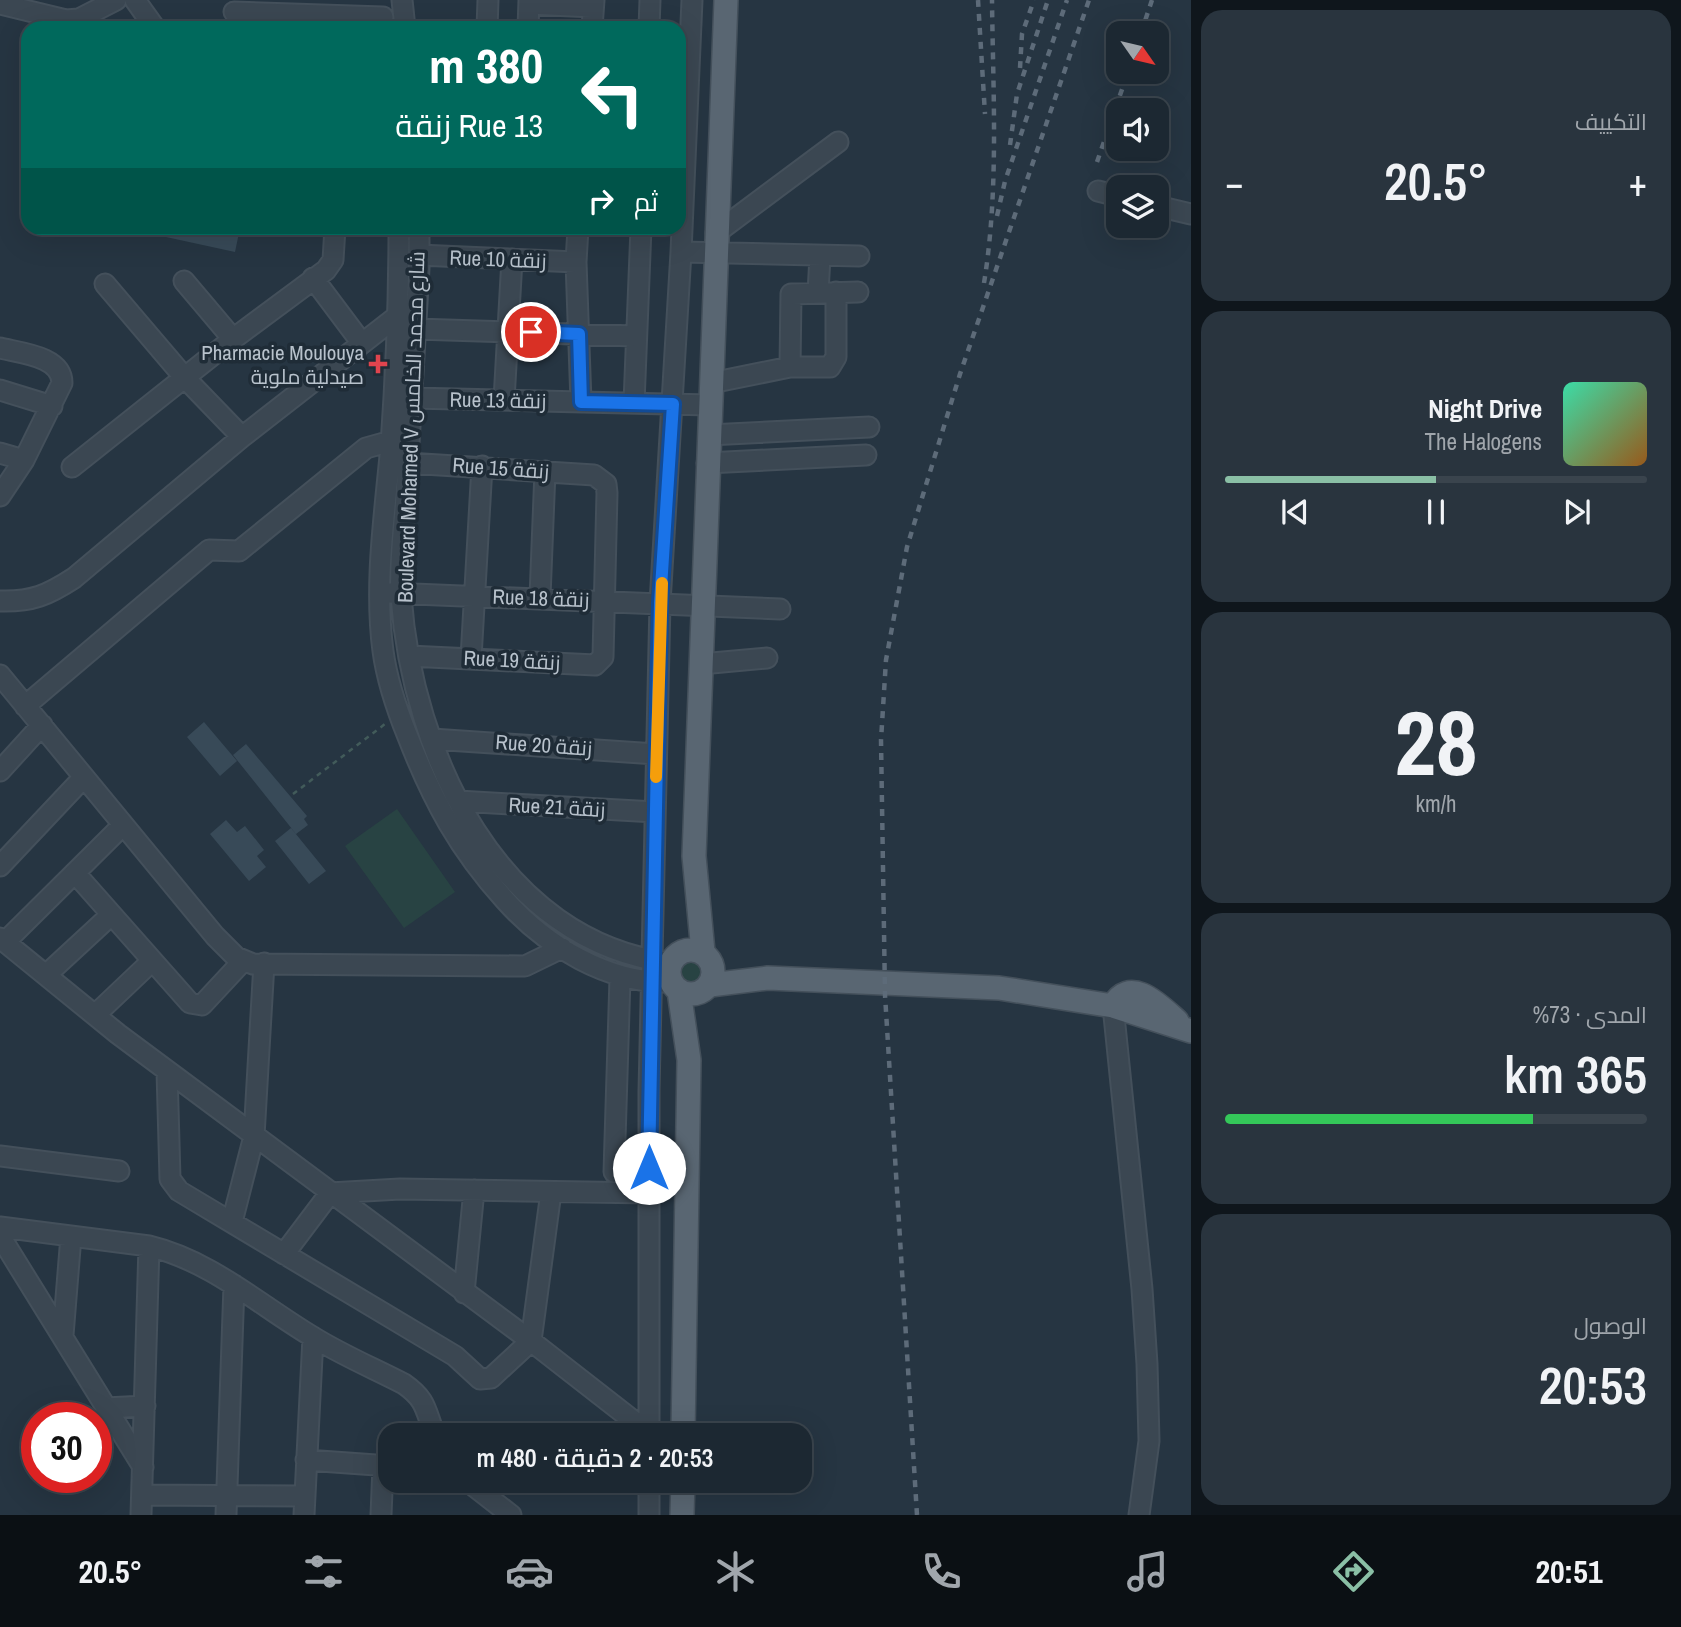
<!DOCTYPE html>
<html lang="ar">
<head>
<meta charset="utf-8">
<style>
	:root { --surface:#1c2832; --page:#29343e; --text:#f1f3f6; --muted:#a0a6ac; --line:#3a444d; --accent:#8abfa5 }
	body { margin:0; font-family:"Archivo Narrow",Cairo,sans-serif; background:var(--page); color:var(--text); direction:rtl; height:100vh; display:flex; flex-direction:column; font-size:26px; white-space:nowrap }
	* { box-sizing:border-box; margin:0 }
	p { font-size:23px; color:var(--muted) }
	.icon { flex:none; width:38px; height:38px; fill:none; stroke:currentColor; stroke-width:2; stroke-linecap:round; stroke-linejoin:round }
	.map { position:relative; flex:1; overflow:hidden; direction:ltr }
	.side { display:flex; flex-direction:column; gap:10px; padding:10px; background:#0f161c; width:490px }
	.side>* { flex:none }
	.banner { position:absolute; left:21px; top:21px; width:665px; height:214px; border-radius:21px; box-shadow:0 7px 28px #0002,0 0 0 2px var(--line); direction:rtl; background:#00695c; color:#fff; overflow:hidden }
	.needle { width:46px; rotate:124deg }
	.fabs { position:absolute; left:1106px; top:21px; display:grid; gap:14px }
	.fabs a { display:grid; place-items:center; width:63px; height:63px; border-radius:14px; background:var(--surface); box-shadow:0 7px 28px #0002,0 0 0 2px var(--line); font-size:35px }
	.speed { position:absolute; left:21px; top:1402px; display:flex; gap:14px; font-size:35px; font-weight:700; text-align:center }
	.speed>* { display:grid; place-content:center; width:91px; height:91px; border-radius:50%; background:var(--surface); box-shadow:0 7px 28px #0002,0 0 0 2px var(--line); line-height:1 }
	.speed .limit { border:10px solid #d22; background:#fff; color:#111 }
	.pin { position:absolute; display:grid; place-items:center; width:60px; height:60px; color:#fff; margin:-30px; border:4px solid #fff; border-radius:50%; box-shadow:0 2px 7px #0007 }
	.me { position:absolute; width:77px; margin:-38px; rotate:0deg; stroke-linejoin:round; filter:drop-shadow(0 0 5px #0008) }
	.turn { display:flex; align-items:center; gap:24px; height:147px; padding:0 28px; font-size:32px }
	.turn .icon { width:91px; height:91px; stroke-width:2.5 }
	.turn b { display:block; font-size:49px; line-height:60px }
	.then { display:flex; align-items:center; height:66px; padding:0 28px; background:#0003; gap:14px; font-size:26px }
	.big { font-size:52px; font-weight:600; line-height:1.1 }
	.side .card { flex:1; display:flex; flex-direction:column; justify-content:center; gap:10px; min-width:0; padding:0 24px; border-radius:21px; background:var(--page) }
	.side .dial { align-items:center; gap:0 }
	.dial b { font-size:91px; line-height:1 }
	.song { display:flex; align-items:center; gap:21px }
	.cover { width:84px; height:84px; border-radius:10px; background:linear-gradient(135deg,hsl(160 70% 55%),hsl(30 70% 35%)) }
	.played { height:7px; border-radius:4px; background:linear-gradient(90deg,var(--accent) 50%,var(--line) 50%) }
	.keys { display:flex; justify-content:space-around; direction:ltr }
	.heat { display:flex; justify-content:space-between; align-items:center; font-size:38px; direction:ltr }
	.charge { height:10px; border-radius:5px; background:linear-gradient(90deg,#34c759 73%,var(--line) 0) }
	.trip { position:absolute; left:378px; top:1423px; width:434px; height:70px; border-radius:21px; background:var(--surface); box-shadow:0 7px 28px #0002,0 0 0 2px var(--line); font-weight:600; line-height:70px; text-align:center; direction:rtl }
	.dock { display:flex; height:112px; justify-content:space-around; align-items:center; background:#0b1014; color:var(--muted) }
	.dock .icon { width:49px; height:49px }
	.dock .active { color:var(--accent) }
	.dock b { font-size:32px; color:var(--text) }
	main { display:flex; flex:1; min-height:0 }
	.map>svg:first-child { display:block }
	.green { fill:#284343 }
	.building { fill:#384a58 }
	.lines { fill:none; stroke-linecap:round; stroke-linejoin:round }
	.minor-casing { stroke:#44505b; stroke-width:23 }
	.major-casing { stroke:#44505b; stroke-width:26 }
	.path { stroke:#425b5a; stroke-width:2.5; stroke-dasharray:5 5; stroke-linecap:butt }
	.minor { stroke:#3b4752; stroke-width:19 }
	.major { stroke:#596672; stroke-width:23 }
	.rail { stroke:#5d6b79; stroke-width:4.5; stroke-dasharray:7 7; stroke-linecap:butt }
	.route-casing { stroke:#114b97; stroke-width:18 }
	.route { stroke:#1a73e8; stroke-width:12 }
	.slow { stroke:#f59e0b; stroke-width:12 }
	.health-dot { fill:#e0444e; stroke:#1f2c37; stroke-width:2.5 }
	.labels { text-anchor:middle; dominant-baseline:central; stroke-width:7; stroke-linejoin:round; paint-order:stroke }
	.street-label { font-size:21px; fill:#b8c2cc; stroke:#1f2c37 }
	.poi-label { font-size:21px; fill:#b8c2cc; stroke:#1f2c37; text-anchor:end }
</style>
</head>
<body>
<main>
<section class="side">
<div class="card"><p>التكييف</p>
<div class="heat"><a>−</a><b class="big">20.5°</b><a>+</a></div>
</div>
<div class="card">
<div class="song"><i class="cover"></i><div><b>Night Drive</b><p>The Halogens</p></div></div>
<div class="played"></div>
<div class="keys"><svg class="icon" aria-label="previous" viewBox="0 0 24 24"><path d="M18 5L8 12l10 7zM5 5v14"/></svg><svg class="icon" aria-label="pause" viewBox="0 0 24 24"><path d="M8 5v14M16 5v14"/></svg><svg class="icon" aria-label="next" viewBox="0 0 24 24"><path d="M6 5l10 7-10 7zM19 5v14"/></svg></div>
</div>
<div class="card dial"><b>28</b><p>km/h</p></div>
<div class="card"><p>المدى · 73%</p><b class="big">365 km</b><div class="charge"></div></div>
<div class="card"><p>الوصول</p><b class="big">20:53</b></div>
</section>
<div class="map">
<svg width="1191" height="1515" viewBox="0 0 1191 1515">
	<rect width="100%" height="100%" fill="#263542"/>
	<path class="green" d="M397 809 455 892 404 928 345 846Z
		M675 972a17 17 0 1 1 34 0a17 17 0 1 1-34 0Z"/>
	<path class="building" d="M169 228H240L235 252 166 237Z
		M204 722 237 761 220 776 187 737Z
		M246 744 307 816 304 819 308 825 296 834 233 755Z
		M226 820 237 832 245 826 264 850 257 856 266 867 249 881 210 834Z
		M291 828 326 871 309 884 275 841Z"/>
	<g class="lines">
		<g class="minor-casing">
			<path id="minor" d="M135 0 155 28
				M402 0 405 28
				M0 4 66 20 79 19 116 0
				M529 4 593 7
				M234 12 383 17
				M487 28 488 0
				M528 28 529 0
				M592 28 594 0
				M649 28 650 0
				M1098 191 1118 196
				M1157 206 1191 214
				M399 228C399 300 396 373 391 445 385 513 374 583 383 651 387 681 397 710 408 737 433 801 459 849 505 900 546 946 608 984 671 982
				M419 228V268C414 344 410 420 406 496 404 529 399 564 401 596 412 753 498 942 671 963
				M578 228 576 262 581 402
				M716 233 838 142
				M681 252 859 256
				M419 255 576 262
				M313 278 361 342
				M184 281 233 339
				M105 284 185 378 242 437
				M818 293 820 256
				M416 329 635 336
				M0 348C20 353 62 356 62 383L24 460 0 496
				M790 367 791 294 858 292
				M711 383 790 367H830L836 357V292
				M0 390 52 406
				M412 398 710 405
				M504 400 512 259
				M634 403 641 228
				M709 435 869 427
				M0 453 24 460
				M408 463 594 475 606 484 607 493 603 657 595 665 409 656
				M707 463 866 455
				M72 467 233 339 326 270 333 260 335 228
				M390 593 780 609
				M540 597 545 471
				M0 601C32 602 48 595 74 578L242 437 396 317
				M471 658 482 466
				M701 664 767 658
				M0 675 215 936 236 957 253 964 525 966 562 948
				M25 706 209 550 239 551 366 448 391 441
				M432 739 656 754
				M0 771 42 725
				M458 801 655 812
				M0 866 84 777
				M75 873 190 1003 202 1005 243 961
				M0 938 118 1034 531 1341 649 1433
				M5 942 123 825
				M46 975 111 915
				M1113 1006 1142 1289 1147 1364 1149 1441 1139 1515
				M95 1015 152 961
				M167 1071 170 1179 179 1191 455 1356 480 1379 491 1378 531 1341 551 1192
				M0 1156 119 1171
				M614 1172 620 978
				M232 1222 254 1136 264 963
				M0 1227 149 1246C211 1261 258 1304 313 1337 342 1355 373 1368 404 1384 427 1400 425 1410 435 1435
				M0 1236 143 1467
				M284 1254 330 1193 400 1189 649 1193
				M464 1293 474 1190
				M63 1335 71 1236
				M106 1408 145 1406
				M649 1435V1091L660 603 681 252 692 0
				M306 1460 390 1466
				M466 1480 511 1515
				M142 1495 305 1496
				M141 1515 149 1246
				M226 1515 234 1285
				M304 1515 313 1337
				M381 1515 383 1466
				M649 1515V1480"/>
		</g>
		<g class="major-casing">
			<path id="major" d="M669 972a22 22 0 1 1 44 0a22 22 0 1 1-44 0Z
				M703 952 694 856 726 0
				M710 985 768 978 999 988 1113 1006 1191 1031
				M679 991 689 1060 683 1435
				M1113 1006C1130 975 1159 1005 1177 1021
				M682 1515 683 1480"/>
		</g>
		<path class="path" d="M293 794 385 724"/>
		<use href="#minor" class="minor"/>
		<use href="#major" class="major"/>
		<path class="rail" d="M978 0 985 114
			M1141 33 1152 0
			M1020 68 1022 34 1034 0
			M1010 145 1017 94 1048 0
			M1097 162 1128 72
			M997 216 1005 181 1067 0
			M984 283C999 191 993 93 992 0
			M917 1515 885 995 881 740 886 660 907 547 960 374 1089 0"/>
	</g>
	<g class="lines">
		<g class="route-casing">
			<path id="route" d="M531 332 579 334 581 402 673 404 660 603 649 1168"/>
		</g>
		<use href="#route" class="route"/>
		<path class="slow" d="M656 777 662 583"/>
	</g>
	<path class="health-dot" d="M374.5 353.5h7v7h7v7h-7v7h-7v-7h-7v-7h7z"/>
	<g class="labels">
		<g class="street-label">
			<text transform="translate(498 259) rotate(2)">Rue 10 زنقة</text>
			<text transform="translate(498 400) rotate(1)">Rue 13 زنقة</text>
			<text transform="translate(411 427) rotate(-88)">Boulevard Mohamed V شارع محمد الخامس</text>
			<text transform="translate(501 468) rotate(4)">Rue 15 زنقة</text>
			<text transform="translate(541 598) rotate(2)">Rue 18 زنقة</text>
			<text transform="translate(512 660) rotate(3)">Rue 19 زنقة</text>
			<text transform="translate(544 745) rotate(4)">Rue 20 زنقة</text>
			<text transform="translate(557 807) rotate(3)">Rue 21 زنقة</text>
		</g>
		<g class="poi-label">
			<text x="364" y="352">Pharmacie Moulouya<tspan x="364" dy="24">صيدلية ملوية</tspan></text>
		</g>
	</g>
</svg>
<div class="fabs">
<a><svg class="needle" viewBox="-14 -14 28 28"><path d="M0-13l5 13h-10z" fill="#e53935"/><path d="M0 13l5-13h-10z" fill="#a0a6ac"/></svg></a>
<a><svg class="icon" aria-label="sound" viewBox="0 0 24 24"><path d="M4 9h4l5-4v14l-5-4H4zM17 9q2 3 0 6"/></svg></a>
<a><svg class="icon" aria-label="layers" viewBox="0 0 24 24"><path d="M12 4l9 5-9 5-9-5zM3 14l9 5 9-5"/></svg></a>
</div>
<div class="speed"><div class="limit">30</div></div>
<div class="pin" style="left:531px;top:332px;background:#d93025"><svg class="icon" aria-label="arrive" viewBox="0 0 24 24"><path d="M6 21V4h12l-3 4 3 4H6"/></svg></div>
<svg class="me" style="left:649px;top:1168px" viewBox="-20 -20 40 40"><circle r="19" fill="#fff"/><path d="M0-13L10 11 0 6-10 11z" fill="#1a73e8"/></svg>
<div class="trip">20:53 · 2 دقيقة · 480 m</div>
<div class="banner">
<div class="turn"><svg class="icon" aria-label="left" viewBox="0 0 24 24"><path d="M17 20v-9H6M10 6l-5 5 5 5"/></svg><div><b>380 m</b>Rue 13 زنقة</div></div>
<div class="then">ثم<svg class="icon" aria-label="right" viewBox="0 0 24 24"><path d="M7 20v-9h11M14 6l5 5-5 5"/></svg></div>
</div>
</div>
</main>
<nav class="dock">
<b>20:51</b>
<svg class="icon active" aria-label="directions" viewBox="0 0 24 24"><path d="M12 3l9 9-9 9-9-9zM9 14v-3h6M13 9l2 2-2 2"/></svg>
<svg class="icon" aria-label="music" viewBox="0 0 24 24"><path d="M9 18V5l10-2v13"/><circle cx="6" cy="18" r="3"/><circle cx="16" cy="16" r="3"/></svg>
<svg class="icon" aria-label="phone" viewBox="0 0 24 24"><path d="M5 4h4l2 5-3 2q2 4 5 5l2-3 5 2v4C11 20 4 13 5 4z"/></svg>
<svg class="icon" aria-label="climate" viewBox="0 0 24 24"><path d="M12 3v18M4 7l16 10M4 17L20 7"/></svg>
<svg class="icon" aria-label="car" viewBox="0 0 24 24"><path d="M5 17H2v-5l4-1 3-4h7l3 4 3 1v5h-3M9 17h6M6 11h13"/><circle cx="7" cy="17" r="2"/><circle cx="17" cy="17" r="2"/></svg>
<svg class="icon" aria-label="filters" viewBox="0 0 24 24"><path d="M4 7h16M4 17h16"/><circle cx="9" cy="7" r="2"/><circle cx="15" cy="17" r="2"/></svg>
<b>20.5°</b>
</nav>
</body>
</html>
